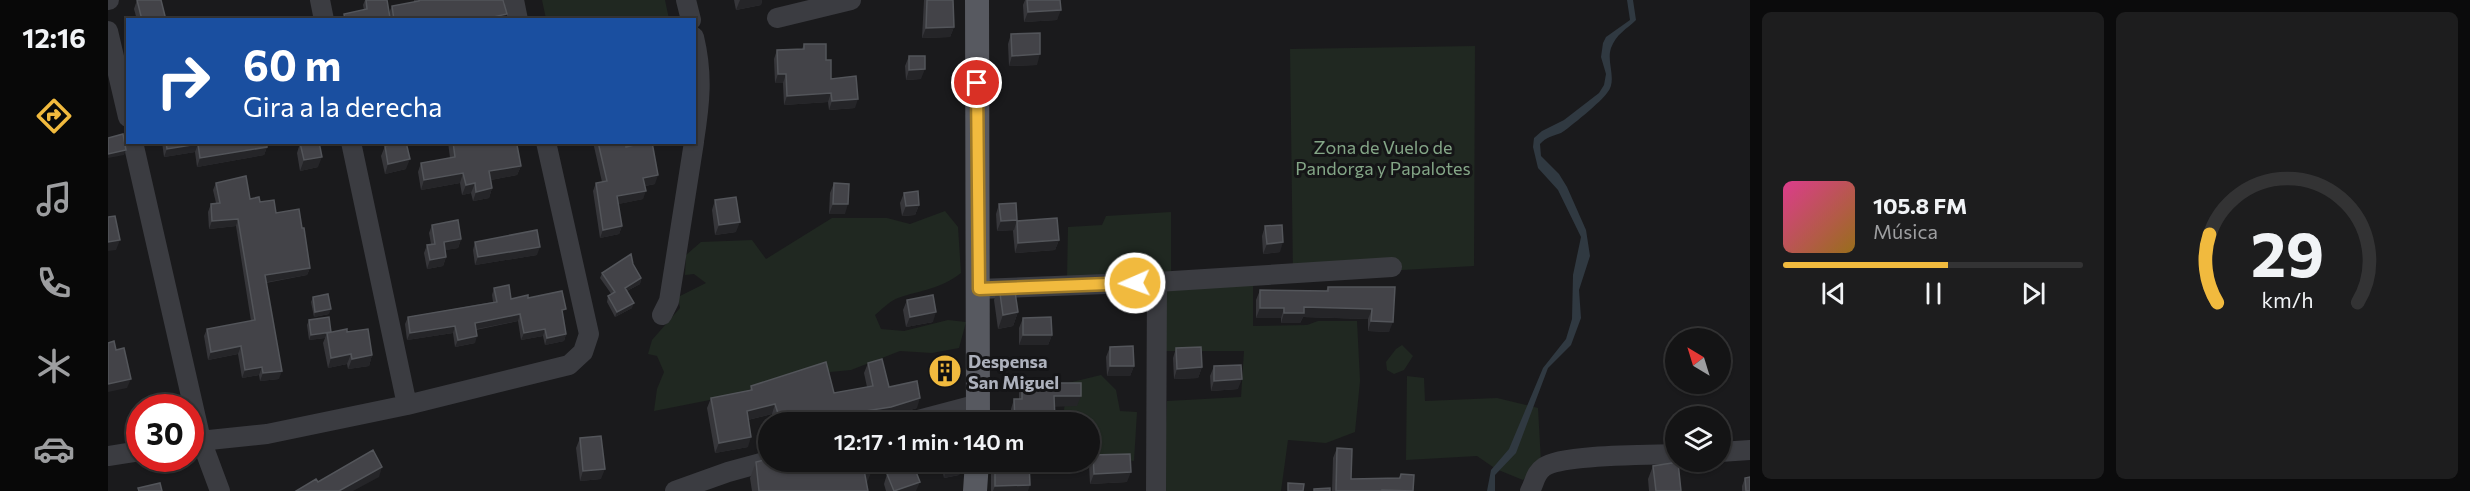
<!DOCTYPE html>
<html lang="es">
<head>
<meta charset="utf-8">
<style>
	:root { --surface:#141415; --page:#1d1d1e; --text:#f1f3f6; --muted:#9d9ea0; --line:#333334; --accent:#f1ba3e }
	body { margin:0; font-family:Commissioner,sans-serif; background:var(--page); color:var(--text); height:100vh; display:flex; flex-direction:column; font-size:22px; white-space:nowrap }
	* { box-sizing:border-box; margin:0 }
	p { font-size:20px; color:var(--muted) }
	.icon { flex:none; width:33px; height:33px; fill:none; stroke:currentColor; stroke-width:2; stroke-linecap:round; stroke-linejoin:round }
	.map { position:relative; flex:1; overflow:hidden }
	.drawer { display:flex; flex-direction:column; gap:12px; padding:12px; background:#0b0b0c; width:720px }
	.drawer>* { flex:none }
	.hud { position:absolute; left:18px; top:18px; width:570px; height:126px; border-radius:0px; box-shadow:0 2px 4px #0004,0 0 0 2px var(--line); background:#1a4fa0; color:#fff; overflow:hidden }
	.needle { width:39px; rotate:322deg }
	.tools { position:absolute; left:1557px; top:328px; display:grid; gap:12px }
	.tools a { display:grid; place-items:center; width:66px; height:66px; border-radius:50%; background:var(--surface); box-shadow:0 2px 4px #0004,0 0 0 2px var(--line); font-size:30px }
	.speed { position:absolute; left:18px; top:394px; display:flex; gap:12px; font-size:30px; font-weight:700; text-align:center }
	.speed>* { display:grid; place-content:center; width:78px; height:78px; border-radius:50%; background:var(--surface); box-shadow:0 2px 4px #0004,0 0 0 2px var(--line); line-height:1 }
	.speed .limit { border:9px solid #d22; background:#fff; color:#111 }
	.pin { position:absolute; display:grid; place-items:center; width:51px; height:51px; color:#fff; margin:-26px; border:3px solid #fff; border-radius:50%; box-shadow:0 2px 6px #0007 }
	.me { position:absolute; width:66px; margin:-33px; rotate:268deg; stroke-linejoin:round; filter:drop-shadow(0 0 4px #0008) }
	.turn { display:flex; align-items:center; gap:21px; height:126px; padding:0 18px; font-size:27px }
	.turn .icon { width:78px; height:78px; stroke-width:2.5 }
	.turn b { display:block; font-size:42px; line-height:51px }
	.drawer .tile { flex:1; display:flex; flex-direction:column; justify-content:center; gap:9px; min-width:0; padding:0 21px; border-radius:9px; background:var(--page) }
	.drawer .dial { align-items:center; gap:0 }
	.dial svg { height:156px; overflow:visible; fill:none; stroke:var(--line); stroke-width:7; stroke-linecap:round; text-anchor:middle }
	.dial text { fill:var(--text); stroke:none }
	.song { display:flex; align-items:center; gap:18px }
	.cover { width:72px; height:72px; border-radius:9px; background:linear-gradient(135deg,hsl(330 70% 55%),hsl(40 70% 35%)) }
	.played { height:6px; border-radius:3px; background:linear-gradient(90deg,var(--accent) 55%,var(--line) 55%) }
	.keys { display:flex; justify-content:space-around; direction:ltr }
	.drawer .tiles { flex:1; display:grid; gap:12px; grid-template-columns:repeat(2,1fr) }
	.trip { position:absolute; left:650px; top:412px; width:342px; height:60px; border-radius:30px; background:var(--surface); box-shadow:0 2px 4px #0004,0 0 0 2px var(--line); font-weight:600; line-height:60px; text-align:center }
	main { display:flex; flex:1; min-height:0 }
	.menu { display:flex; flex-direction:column; width:108px; justify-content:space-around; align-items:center; background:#080808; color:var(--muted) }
	.menu .icon { width:42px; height:42px }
	.menu .selected { color:var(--accent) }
	.menu b { font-size:27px; color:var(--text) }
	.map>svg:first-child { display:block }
	.green { fill:#202821 }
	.water { fill:#303941 }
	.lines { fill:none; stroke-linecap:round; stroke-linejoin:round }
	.minor { stroke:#3b3c41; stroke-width:20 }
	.major { stroke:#575960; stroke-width:24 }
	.wall { fill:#36363a }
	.shaded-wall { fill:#252528 }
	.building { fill:#434348; stroke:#53555a; stroke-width:1.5 }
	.route-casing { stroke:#9d7928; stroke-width:15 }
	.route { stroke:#f1ba3e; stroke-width:10 }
	.labels { text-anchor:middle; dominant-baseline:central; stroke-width:6; stroke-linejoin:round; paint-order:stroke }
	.park-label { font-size:18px; fill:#84a687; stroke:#151517 }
	.poi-label { font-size:18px; font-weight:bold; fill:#adb1bc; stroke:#151517; text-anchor:start }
</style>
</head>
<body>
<main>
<nav class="menu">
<b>12:16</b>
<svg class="icon selected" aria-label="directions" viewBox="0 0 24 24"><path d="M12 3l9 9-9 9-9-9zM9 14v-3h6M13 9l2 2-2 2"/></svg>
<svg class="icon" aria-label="music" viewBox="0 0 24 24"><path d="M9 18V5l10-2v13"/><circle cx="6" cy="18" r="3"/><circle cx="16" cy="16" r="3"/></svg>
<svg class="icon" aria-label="phone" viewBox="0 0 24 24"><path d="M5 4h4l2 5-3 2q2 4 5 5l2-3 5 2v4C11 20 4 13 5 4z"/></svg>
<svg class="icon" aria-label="climate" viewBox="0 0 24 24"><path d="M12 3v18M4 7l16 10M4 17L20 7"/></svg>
<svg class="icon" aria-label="car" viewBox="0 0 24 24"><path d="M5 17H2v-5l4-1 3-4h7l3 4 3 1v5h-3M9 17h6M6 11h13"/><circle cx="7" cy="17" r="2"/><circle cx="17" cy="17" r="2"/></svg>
</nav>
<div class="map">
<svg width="1642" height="491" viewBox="0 0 1642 491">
	<rect width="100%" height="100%" fill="#1a1a1c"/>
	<path class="green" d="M434 0H557L561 19H438Z
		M1367 46 1366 266 1185 276 1182 49Z
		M837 211 850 227 853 273C833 289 813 290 790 298 782 301 774 309 767 315L773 329 796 331 840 320 858 322 851 348 824 353 792 351 743 370 722 372 712 366 622 396 546 411 549 389 556 372 549 356 540 354 544 340 572 308 570 297 598 283 586 274 577 275 578 255 593 242 644 240 658 259 724 218H779L802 224Z
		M1063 212V272L959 280 960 227 994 225 998 216Z
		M1145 284V326L1199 325 1210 321H1249L1252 381 1247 432 1218 443 1180 440 1173 491H1055L1059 401 1133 397 1136 351H1057V285Z
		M1294 345 1305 356 1296 370 1286 374 1279 370 1278 362 1288 349Z
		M993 375 1008 390 1012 411 1029 412 1026 461 981 456V423H954L960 383Z
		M1299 376 1316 378 1317 401 1389 398 1430 408 1433 462 1415 480 1388 469 1369 456 1298 460Z"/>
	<path class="water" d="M1519 0H1525L1528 20C1519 29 1508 34 1503 48 1498 63 1510 80 1499 93 1495 100 1460 129 1453 133 1445 136 1438 137 1432 144L1433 156 1451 174 1459 187 1478 230 1482 256 1471 290 1473 318 1463 345 1440 368 1408 453 1387 475V491H1379L1383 470 1401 449 1435 368 1458 339 1464 319 1465 275 1473 237 1450 190 1430 168 1425 147 1426 138 1434 131 1456 120 1491 93 1496 85 1498 74 1493 57 1495 43 1498 37 1522 20Z"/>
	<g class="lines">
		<path class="minor" d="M0 0H1
			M212 0 216 20
			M406 0 410 20
			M578 0 583 20
			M669 18 743 0
			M0 31 20 117
			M586 37C595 74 592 103 586 141
			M25 142 93 440 112 491
			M243 142 299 405
			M871 289 1049 282 1284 267
			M554 315 561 301 586 142
			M799 423 871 404
			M82 442 159 434 299 405 461 365 475 352 481 334 438 142
			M1612 452 1642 450
			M0 456 32 451
			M567 491 620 472 660 461
			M1048 491 1049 282
			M1422 491C1427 482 1427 473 1436 467 1454 454 1541 455 1568 454"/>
		<path class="major" d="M869 0 870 423
			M867 491 869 462"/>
	</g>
	<path class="wall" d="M29 0 58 20H29L26 9Z
		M257 0H279L281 13 284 6 306 2V0H395L397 20H237L256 10 255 5Z
		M626 0H654L653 5 628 10Z
		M816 0H845L846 27 842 37 814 38Z
		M917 0H952L949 20 916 22 915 5Z
		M903 34 929 65 901 66 900 44Z
		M696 44 718 60 723 79 747 108 721 110 720 102 676 105 675 83H667L666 59 669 50 694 49Z
		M801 56 813 79 798 80 797 66Z
		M54 142H159V147L156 155 89 167 87 152 56 157Z
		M340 142H407L413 166 409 175 383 180 384 188 381 198 365 201 363 193 354 195 352 183 313 190 310 172 313 163 342 158Z
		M485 142H517L518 147 547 184 537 186 535 199 510 204 514 226 511 234 492 238 485 191 488 183 494 182Z
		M192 143 210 167 192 171 189 153Z
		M277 146 298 169 277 174 273 156Z
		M108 183 142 199 152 202 168 213 194 228 202 268 199 275 158 283 171 379 152 381 151 375 134 378 130 354 100 360 96 336 99 329 143 321 128 226 101 229 100 212 103 204 108 203 105 190Z
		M726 183 737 214H721L722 193Z
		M796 193 811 205 807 215 794 216 792 203Z
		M607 200 628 232 607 235 604 210Z
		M891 204 909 220 906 230 889 231 888 214Z
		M909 221 951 240 947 250 907 253 905 231Z
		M324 225 353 239 350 248 337 250 338 257 335 266 319 269 316 253 319 245 323 244 321 233Z
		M1157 226 1172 252 1155 254 1154 236Z
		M367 242 429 255 367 265 365 250Z
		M525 264 533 278 532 284 519 291 524 308 507 317 499 302 500 296 504 295 492 278 494 273Z
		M891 286 910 312 905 326 890 329 886 300Z
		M1220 287H1287L1281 332 1260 331V319L1195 317 1192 323H1173V318H1148V300L1152 290 1218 291Z
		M386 288 403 299 420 298 455 317 458 334 456 341 437 345 435 336 413 340 410 321 368 330 367 343 347 347 345 333 299 340 297 324 300 317 385 302 384 295Z
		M205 297 221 314 206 317 203 302Z
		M799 300 825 322 798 327 795 310Z
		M915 318 944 335 940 345H911V328Z
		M201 320 223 332H239L264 355 261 366 240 369 239 364 220 368 215 343 217 338 201 340 199 325Z
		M1002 347 1026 366 1022 376H999L998 357Z
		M1068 348 1094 367 1090 378 1066 379 1065 358Z
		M760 363 781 387 809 408 779 417 741 423H728V422L725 423H666L664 414 640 420V447L607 453 599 408 603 398 642 390 643 386 726 393 759 387 756 373Z
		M1106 366 1130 389 1103 391 1102 376Z
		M914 383 969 406H946L945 423H903V409L906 399H911V393Z
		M472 438 493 479 472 481 468 448Z
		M1229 448 1243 479 1291 478 1293 474 1305 491H1224L1225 458Z
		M985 455 1019 482 982 484 981 465Z
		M648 462 765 467 758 483 760 491H644L642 478Z
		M833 462H851L853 470 851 475 836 478Z
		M885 462H921L920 491H883V467Z
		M1545 466 1573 491H1541L1540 479Z
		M779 474 808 491H778L776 484Z
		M1637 478 1642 491H1634V486Z"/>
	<path class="shaded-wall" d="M632 0H654L653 5 628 10Z
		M953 10 949 20 916 22 920 12Z
		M399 14 397 20H376V19Z
		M846 27 842 37 814 38 818 28Z
		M932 54 929 65 901 66 904 56Z
		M817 69 813 79 798 80 801 70Z
		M670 74H678L675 83H667Z
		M723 93 720 102 676 105 679 96Z
		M750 99 747 108 721 110 724 101Z
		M90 144 87 152 56 157 59 149Z
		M159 147 156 155 89 167 92 158Z
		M18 150 16 155 0 158V154Z
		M214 157 210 167 192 171 196 160Z
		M302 159 298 169 277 174 280 164Z
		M413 166 409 175 378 181 381 171Z
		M355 173 352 183 313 190 316 180Z
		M550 175 547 184 532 187 535 178Z
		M367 183 363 193 354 195 358 185Z
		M384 188 381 198 365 201 368 192Z
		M538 191 535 199 506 205 509 196Z
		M725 204H740L737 214H721Z
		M811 205 807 215 794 216 798 206Z
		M130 219 128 226 101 229 104 221Z
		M909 220 906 230 889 231 893 221Z
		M632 222 628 232 607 235 611 225Z
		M514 226 511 234 492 238 495 230Z
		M353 239 350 248 333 251 336 242Z
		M12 240 8 250 0 251V242Z
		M951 240 947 250 907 253 910 243Z
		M1175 242 1172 252 1155 254 1159 244Z
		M432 247 429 255 367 265 370 257Z
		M338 257 335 266 319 269 322 260Z
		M202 268 199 275 154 283 157 275Z
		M533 278 532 284 515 293 517 288Z
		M526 303 524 308 507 317 509 312Z
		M1196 307 1264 309 1260 319 1195 317 1192 323H1173L1176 313Z
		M1152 308H1176L1173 318H1148Z
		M223 309 221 314 206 317 207 312Z
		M828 312 825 322 798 327 802 317Z
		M910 312 905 326 890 329 895 315Z
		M412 314 410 321 364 330 367 323Z
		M1263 321 1285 322 1281 332 1260 331Z
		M347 326 345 333 299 340 302 333Z
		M437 329 435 336 413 340 416 333Z
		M223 332 219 333 217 338 201 340 203 335Z
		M458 334 456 341 437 345 439 338Z
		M915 335H944L940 345H911Z
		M369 336 367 343 347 347 350 340Z
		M133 346 130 354 100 360 103 352Z
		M243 354 239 364 220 368 223 358Z
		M264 355 261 366 240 369 244 359Z
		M1002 366H1026L1022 376H999Z
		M154 367 151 375 134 378 137 370Z
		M1094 367 1090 378 1066 379 1069 369Z
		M174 371 171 379 152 381 155 373Z
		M23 379 19 388 0 392V384Z
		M1134 379 1130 389 1103 391 1106 381Z
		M946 396H973L969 406 942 407Z
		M812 398 809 408 779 417 741 423H729L732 415Z
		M667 404 664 414 635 421 639 411Z
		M731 412 728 422 725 423H696Z
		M947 419 945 423H906L907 420Z
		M643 437 640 447 607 453 611 443Z
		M274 467 271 477 245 491H231Z
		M765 467 759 483 750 485 756 470Z
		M497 469 493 479 472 481 475 471Z
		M853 470 851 475 836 478 837 472Z
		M1023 472 1019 482 982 484 986 474Z
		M812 482 808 491H787Z
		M922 485 920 491H885L887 486Z"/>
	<path class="building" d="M29 0H53L58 20H34Z
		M258 0H279L282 18 274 20H237L236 14 259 9Z
		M311 0H395L399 14 376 19V20H286L284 6 311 1Z
		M819 0H845L846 27 818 28Z
		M919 0H952L953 10 920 12Z
		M932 33V54L904 56 903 34Z
		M696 44H718V60H723V79L748 76 750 99 724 101 723 93 679 96 678 74H670L669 50 696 49Z
		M801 56H817V69L801 70Z
		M15 134 18 150 0 154V138Z
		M58 142H159V147L92 158 90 144 59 149Z
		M195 142H211L214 157 196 160 192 143Z
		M293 142H298L302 159 280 164 277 146Z
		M345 142H407V145H409L413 166 381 171 384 188 368 192 367 183 358 185 355 173 316 180 313 163 347 157Z
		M490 142H517L518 147 538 142H544L550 175 535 178 538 191 509 196 514 226 495 230 488 183 499 181Z
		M138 176 142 199 151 197 152 202 166 200 168 213 191 209 194 228H196L202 268 157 275 174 371 155 373 154 367 137 370 133 346 103 352 99 329 147 320 130 219 104 221 103 204 112 203 108 183Z
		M726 183 741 184 740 204H725Z
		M810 191 811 205 798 206 796 193Z
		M628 197 632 222 611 225 607 200Z
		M908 203 909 220 893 221 891 204Z
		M7 216 12 240 0 242V217Z
		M949 218 951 240 910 243 909 221Z
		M350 220 353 239 336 242 338 257 322 260 319 245 327 244 324 225Z
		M1174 225 1175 242 1159 244 1157 226Z
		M429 230 432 247 370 257 367 242Z
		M523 254 525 264 533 278 517 288 526 303 509 312 500 296 507 292 494 273Z
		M401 285 403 299 420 295V298L454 291 458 309 454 310 458 334 439 338 437 329 416 333 412 314 367 323 369 336 350 340 347 326 302 333 300 317 389 302 386 288Z
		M906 285 910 312 895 315 891 286Z
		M1220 287H1287L1285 322 1263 321 1264 309 1196 307V313H1176V308H1152V290L1220 291Z
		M220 294 223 309 207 312 205 297Z
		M825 295 828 312 802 317 799 300Z
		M221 317 223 332 203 335 201 320Z
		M943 317 944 335H915V318Z
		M239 329V332L260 329 264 355 244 359 243 354 223 358 219 333Z
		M6 341 8 350 16 348 23 379 0 384V343Z
		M1025 346 1026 366H1002V347Z
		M1093 347 1094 367 1069 369 1068 348Z
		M774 359 781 387 809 381 812 398 783 407 732 415 731 412 696 423H673L667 404 639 411 643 437 611 443 603 398 644 390 643 386 718 362 726 393 765 386 760 363Z
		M1133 365 1134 379 1106 381V366Z
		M914 383H973V396H946L947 419 907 420 906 399H914Z
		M493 436 497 469 475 471 472 438Z
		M1229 448 1244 449 1243 479 1292 478 1293 474 1306 475 1305 491 1274 490V491H1228Z
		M265 450 274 467 231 491H188L208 479 210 482Z
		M1022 454 1023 472 986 474 985 455Z
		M660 459V462H764L765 467 756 470 760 491H651L648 462Z
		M835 462H851L853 470 837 472Z
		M887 462H921L922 485 887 486Z
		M1570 462 1573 491H1548L1545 466Z
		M805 464 812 482 786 491 779 474Z
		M1642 477V491H1638L1637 478Z
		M52 483 54 491H31L30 488Z
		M1180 483 1196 484 1195 491H1180Z
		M1222 488V491H1206V489Z"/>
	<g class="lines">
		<g class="route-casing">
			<path id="route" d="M869 83 871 289 1027 283"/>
		</g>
		<use href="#route" class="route"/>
	</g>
	<defs>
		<g id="building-disc" transform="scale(1.725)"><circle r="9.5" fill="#f1ba3e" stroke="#151517"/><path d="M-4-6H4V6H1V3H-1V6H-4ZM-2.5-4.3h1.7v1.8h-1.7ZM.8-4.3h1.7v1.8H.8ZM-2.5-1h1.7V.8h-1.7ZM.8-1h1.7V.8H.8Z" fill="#111"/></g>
	</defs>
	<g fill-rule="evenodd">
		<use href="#building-disc" x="837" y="371"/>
	</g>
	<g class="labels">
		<g class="park-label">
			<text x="1275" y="147">Zona de Vuelo de<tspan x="1275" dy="21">Pandorga y Papalotes</tspan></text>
		</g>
		<g class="poi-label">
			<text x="860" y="361">Despensa<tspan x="860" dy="21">San Miguel</tspan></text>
		</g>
	</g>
</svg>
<div class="tools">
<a><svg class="needle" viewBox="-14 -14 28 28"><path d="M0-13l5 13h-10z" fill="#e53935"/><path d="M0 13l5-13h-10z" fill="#9d9ea0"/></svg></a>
<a><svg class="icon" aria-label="layers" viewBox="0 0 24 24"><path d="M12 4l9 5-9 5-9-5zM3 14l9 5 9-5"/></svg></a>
</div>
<div class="speed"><div class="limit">30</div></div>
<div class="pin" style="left:869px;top:83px;background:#d93025"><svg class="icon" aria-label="arrive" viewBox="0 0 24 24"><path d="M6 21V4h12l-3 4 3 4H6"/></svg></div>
<svg class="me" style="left:1027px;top:283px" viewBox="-20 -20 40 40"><circle r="17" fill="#f1ba3e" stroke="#fff" stroke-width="3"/><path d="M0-11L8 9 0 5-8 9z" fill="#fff"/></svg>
<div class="trip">12:17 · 1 min · 140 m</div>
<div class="hud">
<div class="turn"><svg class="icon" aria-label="right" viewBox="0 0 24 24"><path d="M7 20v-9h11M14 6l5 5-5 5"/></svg><div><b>60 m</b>Gira a la derecha</div></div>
</div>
</div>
<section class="drawer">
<div class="tiles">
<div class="tile">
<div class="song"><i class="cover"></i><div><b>105.8 FM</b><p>Música</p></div></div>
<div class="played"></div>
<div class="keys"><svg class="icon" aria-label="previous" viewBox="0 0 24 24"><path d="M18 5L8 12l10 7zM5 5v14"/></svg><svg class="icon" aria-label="pause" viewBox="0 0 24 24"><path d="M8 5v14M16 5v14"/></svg><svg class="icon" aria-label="next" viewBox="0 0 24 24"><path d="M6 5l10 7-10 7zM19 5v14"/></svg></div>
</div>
<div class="tile dial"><svg viewBox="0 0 100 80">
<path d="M14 69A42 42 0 1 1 86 69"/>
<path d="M14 69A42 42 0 0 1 10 34" stroke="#f1ba3e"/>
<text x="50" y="56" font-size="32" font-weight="700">29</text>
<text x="50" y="72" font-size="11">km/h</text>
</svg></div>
</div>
</section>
</main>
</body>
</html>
